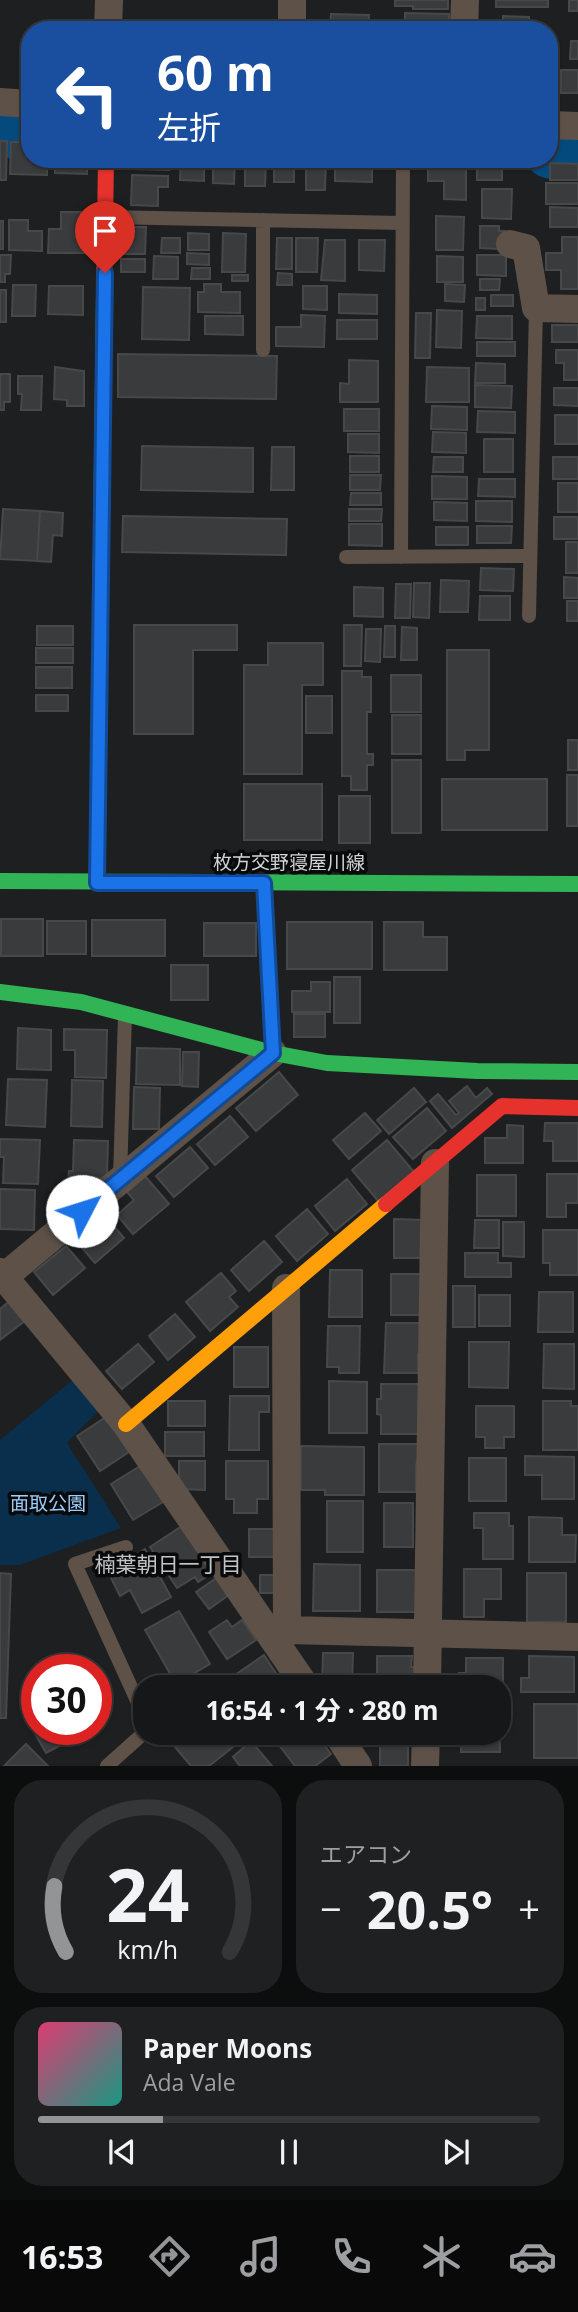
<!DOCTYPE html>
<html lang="ja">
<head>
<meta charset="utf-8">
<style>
	:root { --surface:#161718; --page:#1f2021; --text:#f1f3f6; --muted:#9e9fa2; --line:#353637; --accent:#929495 }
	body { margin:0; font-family:"Open Sans","Noto Sans JP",sans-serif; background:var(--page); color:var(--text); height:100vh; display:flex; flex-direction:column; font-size:26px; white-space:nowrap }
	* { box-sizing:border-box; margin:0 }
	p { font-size:23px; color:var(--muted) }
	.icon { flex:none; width:38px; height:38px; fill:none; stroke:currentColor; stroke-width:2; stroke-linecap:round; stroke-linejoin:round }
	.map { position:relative; height:1766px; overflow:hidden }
	.sheet { display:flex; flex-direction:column; gap:14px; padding:14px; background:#0c0d0d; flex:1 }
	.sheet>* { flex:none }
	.banner { position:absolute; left:21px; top:21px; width:537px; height:147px; border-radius:28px; box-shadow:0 2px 5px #0004,0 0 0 2px var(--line); background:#1a4fa0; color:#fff; overflow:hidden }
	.speed { position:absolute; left:21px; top:1654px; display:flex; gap:14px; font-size:35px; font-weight:700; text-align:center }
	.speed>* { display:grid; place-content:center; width:91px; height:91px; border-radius:50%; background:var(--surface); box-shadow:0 2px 5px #0004,0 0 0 2px var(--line); line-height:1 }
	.speed .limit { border:10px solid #d22; background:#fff; color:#111 }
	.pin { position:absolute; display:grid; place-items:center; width:60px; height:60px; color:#fff; margin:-72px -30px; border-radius:50% 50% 50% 0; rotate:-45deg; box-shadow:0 0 7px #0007 }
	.pin .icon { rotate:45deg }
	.me { position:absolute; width:77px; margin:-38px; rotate:50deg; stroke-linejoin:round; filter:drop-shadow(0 0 5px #0008) }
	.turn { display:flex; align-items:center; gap:24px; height:147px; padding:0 21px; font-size:32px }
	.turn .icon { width:91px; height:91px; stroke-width:2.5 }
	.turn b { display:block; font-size:49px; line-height:60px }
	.big { font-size:52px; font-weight:700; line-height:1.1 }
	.sheet .card { flex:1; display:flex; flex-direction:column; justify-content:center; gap:10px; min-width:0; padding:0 24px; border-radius:28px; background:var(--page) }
	.sheet .dial { align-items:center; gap:0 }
	.dial svg { height:182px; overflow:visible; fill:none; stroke:var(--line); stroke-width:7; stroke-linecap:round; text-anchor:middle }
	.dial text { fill:var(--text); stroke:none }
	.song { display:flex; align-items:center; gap:21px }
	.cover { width:84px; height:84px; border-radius:10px; background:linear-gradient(135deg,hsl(340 70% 55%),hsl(170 70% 35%)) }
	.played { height:7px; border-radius:4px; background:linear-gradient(90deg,var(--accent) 25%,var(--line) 25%) }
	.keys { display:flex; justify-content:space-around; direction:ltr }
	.heat { display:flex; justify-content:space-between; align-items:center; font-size:38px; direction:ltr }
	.sheet .tiles { flex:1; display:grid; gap:14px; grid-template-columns:1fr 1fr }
	.card:last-child { grid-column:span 2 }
	.trip { position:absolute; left:133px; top:1675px; width:378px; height:70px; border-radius:28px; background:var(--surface); box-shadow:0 2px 5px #0004,0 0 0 2px var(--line); font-weight:700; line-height:70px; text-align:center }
	.dock { display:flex; height:112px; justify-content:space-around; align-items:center; background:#09090a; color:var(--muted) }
	.dock .icon { width:49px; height:49px }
	.dock .selected { color:var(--accent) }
	.dock b { font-size:32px; color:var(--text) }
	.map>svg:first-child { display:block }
	.green { fill:#092f4d }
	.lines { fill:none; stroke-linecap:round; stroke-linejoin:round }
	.river { stroke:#054a7d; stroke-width:51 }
	.building { fill:#3a3b3c; stroke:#474849; stroke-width:2 }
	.lane { stroke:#5d5148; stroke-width:14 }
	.street { stroke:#5d5148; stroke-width:28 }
	.fast { stroke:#30b455; stroke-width:16 }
	.slow { stroke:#ff9f0a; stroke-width:16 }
	.jam { stroke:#e5322d; stroke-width:16 }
	.route-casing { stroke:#114b97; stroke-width:18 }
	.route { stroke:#1a73e8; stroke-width:12 }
	.labels { text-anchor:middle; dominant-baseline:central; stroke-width:7; stroke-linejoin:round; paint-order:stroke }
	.street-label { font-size:19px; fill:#d1d3d4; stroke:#08090a }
	.park-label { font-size:19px; fill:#9ccdfd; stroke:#08090a }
	.neighbourhood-label { font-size:21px; fill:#c1c4c7; stroke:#08090a }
</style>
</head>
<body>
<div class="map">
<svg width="578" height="1766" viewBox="0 0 578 1766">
	<rect width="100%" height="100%" fill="#1e1f20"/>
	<path class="green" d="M75 1378 101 1408 67 1443 121 1528 20 1565H0V1440Z"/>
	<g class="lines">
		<path class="river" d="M0 132 30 133
			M550 153 578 155"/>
	</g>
	<path class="building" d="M395 0H448V9H413V6H395Z
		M496 0H548V7H496Z
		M569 0H578V11H569Z
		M405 13 449 14V30H405Z
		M331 14 369 15 368 30H330Z
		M503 16 529 17V30H503Z
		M571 41H578V59H570Z
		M561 70H578V93H561Z
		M0 141H7L6 180H0Z
		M11 142H30V159H47V175L10 174Z
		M55 159H87V174L55 173Z
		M133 159H169V170L133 169Z
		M181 159H204V181L180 180Z
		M213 159H235L234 184 213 183Z
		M245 159H266L265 186H245Z
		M274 159H294V182H274Z
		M306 159H326L325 190H306Z
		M335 159H379L378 169H372V182L335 181Z
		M428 159 466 160V200L444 199V181H428Z
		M477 161H502V180H477Z
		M550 163 578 164V180H550Z
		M132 175 168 176V187H158V206L131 205Z
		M546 183H578V204H546Z
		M482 189H512L511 219 482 218Z
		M550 207 578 208V227H550Z
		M61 212H81V229L89 230V253H48L49 229H61Z
		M436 216 464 217 463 250H436Z
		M9 220H28V231H42V251L9 250Z
		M0 221H3V249H0Z
		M480 226H499V231H505V241L499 249 480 248Z
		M128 227H146L145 254H119V235H128Z
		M188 233 209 234V250H188Z
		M223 233 246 234 245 272H222Z
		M562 237H578V289H561V270H546V253H562Z
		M162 238H180V253H161Z
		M277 238H292V269H276Z
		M296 238H318L317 272H296Z
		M325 240H345V281L321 280Z
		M359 240H385L384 271 359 270Z
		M187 253 209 254V265L187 264Z
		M0 255H11L10 274H5V282H0Z
		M477 255H506V276L477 275Z
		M154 256 178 257V279H153Z
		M437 256 463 257V282H437Z
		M121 259H145V272H121Z
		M192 268H210V279H191Z
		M278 273 292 274V285H277Z
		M232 275H248V281H232Z
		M480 279H500L499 290H480Z
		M204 284H221V292H240V313L198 312V292H204Z
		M445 284 465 285 464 302 445 301Z
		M13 285H36L35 316H12Z
		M49 286H83V315L48 314Z
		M303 286H327V310L303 309Z
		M143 287 190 288 189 340 142 339Z
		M0 290H6V322H0Z
		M339 294 377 295V314L339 313Z
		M491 295H513V306H491Z
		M476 298H485V310H476Z
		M437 310 462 311 461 348 436 347Z
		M416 313H431L430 358H415Z
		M301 315 325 316 324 347 276 346V327H301Z
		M205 316H243V335L205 334Z
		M477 316H512V339L476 338Z
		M337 320H377V339H337Z
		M552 325H578V342H552Z
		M477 342H515V356H477Z
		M556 350H578V380H564V363H556Z
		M118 354 277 356 276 399 118 397Z
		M349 360 378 361V402H340V383L349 384Z
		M476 363 505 364V383H475Z
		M55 367 84 371V406H67V400L54 399Z
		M427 367 469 368V402H426Z
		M0 374H10V402H4V410H0Z
		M18 376H42L41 410H21L22 394H18Z
		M475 385 512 386 511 408 475 407Z
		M554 388H578V406L554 405Z
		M432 406 467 407V430L431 429Z
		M344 409H379V431H344Z
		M478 411 515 412V433L477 432Z
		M555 415H578V444H555Z
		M433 432 466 433V453L432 452Z
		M348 434H379V453L348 452Z
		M484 439H513V472H484Z
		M142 446 253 448V492L141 490Z
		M272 447H294V490H271Z
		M350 456H379V472H350Z
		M434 457H463V472H433Z
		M553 457H578V479H553Z
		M350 475H381L380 490H350Z
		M432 476 467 477V499H432Z
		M479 479H515V497L478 496Z
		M558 483H578V512H558Z
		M351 493H381V505H350Z
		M476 501H512V522L476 521Z
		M434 502 467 503V521L434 520Z
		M3 509 40 511 37 561 0 559Z
		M349 509H382L381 521H349Z
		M40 511 63 513 62 536 53 535 51 562 37 561Z
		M123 516 287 519 286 555 122 552Z
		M554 517H578V539H554Z
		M349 524H382V546L349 545Z
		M477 526H512L511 543H477Z
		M436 527H468V545H436Z
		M566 542H578V573H566Z
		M481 568 514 569 513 591 480 590Z
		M564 577 578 578V598H564Z
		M441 580 469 581 468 612H440Z
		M414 583H430L429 618 413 617Z
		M396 584H411L410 618H395Z
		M354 587 383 588V617L354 616Z
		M480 596H510V620H479Z
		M567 601H578V621H567Z
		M134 625H237V650H193V734H134Z
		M344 625H362L361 666H344Z
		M37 626H73V645H37Z
		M385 626H395V657H384Z
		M402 627 417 628V660H401Z
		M366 629H381L380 662 365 661Z
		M268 643H323V685H302V774H244V665H268Z
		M36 648H73V663H36Z
		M447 650H489V750H465V760H447Z
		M36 667H72V688H36Z
		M342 671H362V677H371V712H367V754H373V765H367V790H351V776H342Z
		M391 675H421V712H391Z
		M36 695H68V711H36Z
		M306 696H332V733H306Z
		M392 715H421V754H392Z
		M568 740H578V770H568Z
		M392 760H421V833H392Z
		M567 775H578V826H567Z
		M442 779H547V830H442Z
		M244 784H322V840H244Z
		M339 796H370V843H339Z
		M1 919H43V956H1Z
		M92 920H165V956H92Z
		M47 921H86V954H47Z
		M287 922H372V969H287Z
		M384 922H423V937H447V970H384Z
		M204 923H256V956H204Z
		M171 965H208V1000H171Z
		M334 977H360V1023H334Z
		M311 982H330V1012H292V991H311Z
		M294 1014H325V1037H294Z
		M18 1028 51 1030V1070L17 1069Z
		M64 1029 107 1030 106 1078 75 1077V1050H64Z
		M137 1048 180 1049V1085L136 1084Z
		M183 1052H199L198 1087 182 1086Z
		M279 1072 298 1095 256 1131 236 1108Z
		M8 1079 47 1080 45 1127 6 1125Z
		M72 1080 103 1081 102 1127 71 1126Z
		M467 1086 476 1098 487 1088 492 1094 452 1128 430 1101 438 1094 456 1115 459 1113 449 1101Z
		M134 1087 160 1088 159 1129H133Z
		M414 1088 426 1102 389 1134 377 1120Z
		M427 1108 446 1131 413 1159 393 1137Z
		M365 1113 381 1131 349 1159 333 1140Z
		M230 1116 248 1137 215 1165 197 1144Z
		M545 1123H578V1161H553V1141H544Z
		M507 1125 523 1126V1163H485V1138H507Z
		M0 1139 40 1140 38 1184 3 1183 4 1157H0Z
		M74 1140 108 1141 107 1178 81 1177V1187H68L69 1171H73Z
		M387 1140 414 1172 379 1202 352 1170Z
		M190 1147 208 1168 174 1197 156 1176Z
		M547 1174H578V1203H566V1217H547Z
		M477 1175H516V1216H477Z
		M145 1176 169 1204 133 1234 117 1215 134 1200 127 1192Z
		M347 1179 367 1204 335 1231 315 1206Z
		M0 1189 35 1190 34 1230 0 1229Z
		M307 1209 328 1234 297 1261 276 1236Z
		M107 1218 124 1238 95 1263 78 1243Z
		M394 1219 425 1220V1258H394Z
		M475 1220H499V1248H474Z
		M503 1222H524V1257L503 1256Z
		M543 1230H578V1275H550V1263H543Z
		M264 1241 282 1262 249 1291 231 1270Z
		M66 1246 85 1268 53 1295 34 1272Z
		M465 1253H498V1263H511V1277H465Z
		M330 1270H362V1317H329Z
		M221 1273 236 1291 229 1297 238 1307 210 1331 186 1302Z
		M391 1274H422V1315H391Z
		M453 1286H475V1327H453Z
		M539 1292H573V1332H538Z
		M479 1295H510V1326H479Z
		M11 1300 26 1320 0 1340V1309Z
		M175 1314 195 1337 168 1360 149 1336Z
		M386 1323H423L422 1354H418V1373H384Z
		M328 1326H360L359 1373H339V1367H327Z
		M469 1342H509L508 1388 469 1387Z
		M138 1344 154 1362 122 1389 106 1371Z
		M544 1344H574V1389L543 1388Z
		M234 1347H268V1387H234Z
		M329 1381 367 1382V1433H329Z
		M381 1384H421V1434H381V1415L377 1414V1399H381Z
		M230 1396H269V1412H259V1450H229Z
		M168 1401H205V1426H168Z
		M543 1401H571V1406H578V1450H543Z
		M476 1406H514V1437H504V1448H485V1437H476Z
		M106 1417 129 1452 100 1471 77 1436Z
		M165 1432H204V1456H165Z
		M379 1444H422L416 1465V1492H379Z
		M301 1446 364 1447V1495H325V1490H301Z
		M525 1456 574 1457V1499H542V1475H525Z
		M469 1458H506V1501H469Z
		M179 1461H205V1490L179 1489Z
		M226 1461H268V1499H257V1513H234V1499H226Z
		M140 1466 163 1502 133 1520 111 1484Z
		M327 1501H363V1552H327Z
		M384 1503H413V1547H384Z
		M474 1513H509V1526H513V1559H483V1528H474Z
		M529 1517 562 1518V1535H576L575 1562H529Z
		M182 1526 212 1573 198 1582 195 1577 177 1588 150 1547Z
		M249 1529H274V1557H249Z
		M145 1549 171 1597 142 1613 130 1590 120 1596 107 1570Z
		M314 1564 360 1565V1611H313Z
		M464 1569H501V1599H484V1617H464Z
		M377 1570H418V1612H377Z
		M0 1573 11 1574 6 1718H0Z
		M527 1573H566V1622H527Z
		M260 1575H274V1593H260Z
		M218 1577 230 1594 209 1609 196 1592Z
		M179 1611 210 1664 176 1684 145 1630Z
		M227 1620 232 1627 242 1620 256 1640 227 1659 209 1632Z
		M323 1653H353L352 1685H322Z
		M264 1655 285 1687H243L235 1675Z
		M377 1656H412L411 1667H415L414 1687H380V1677H377Z
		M529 1656 574 1657V1692H521V1678H529Z
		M466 1658H503V1699H499V1687H459V1673H466Z
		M534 1704H578V1758H534Z
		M499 1708 500 1752H461V1732H499Z
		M37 1718V1729H68L73 1739 46 1753 29 1723Z
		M193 1732H229L238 1743 209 1766H191L175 1747Z
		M284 1732H314L331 1754 315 1766H295L275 1740Z
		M391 1732H417V1739H391Z
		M251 1741 272 1766H240L233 1757Z
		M26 1744 48 1766H4Z
		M380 1745 408 1746V1766H380Z"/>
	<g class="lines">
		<path class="lane" d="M106 217 402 223
			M263 220V350
			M346 557 530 556
			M401 557 403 159
			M529 616 536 308
			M264 883 273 1051
			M120 1178 125 1015
			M126 1547 75 1564 145 1718
			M107 1766 145 1732"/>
		<path class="street" d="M108 30 109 0
			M292 30V0
			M464 30 465 0
			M0 102 30 104
			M550 125 578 126
			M510 244 526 248 536 308 578 309
			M0 1272 126 1424 306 1687
			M4 1277 273 1053
			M286 1288 287 1630
			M273 1637 287 1630 578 1637
			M427 1687 435 1163
			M336 1732 358 1766
			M425 1766 426 1732"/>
		<path class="fast" d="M0 881 578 884
			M97 883 104 295
			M0 992 81 1002 273 1053 327 1063 477 1071 578 1072"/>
		<path class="slow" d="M126 1424 386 1204"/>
		<path class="jam" d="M104 295 106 159
			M386 1204 502 1106 578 1108"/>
	</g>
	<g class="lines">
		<g class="route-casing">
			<path id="route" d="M82 1211 273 1053 264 883H97L105 273"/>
		</g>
		<use href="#route" class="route"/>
	</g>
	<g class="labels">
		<g class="street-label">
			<text x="289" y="862">枚方交野寝屋川線</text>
		</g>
		<g class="park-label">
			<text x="48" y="1503">面取公園</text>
		</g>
		<g class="neighbourhood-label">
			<text x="168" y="1564">楠葉朝日一丁目</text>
		</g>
	</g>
</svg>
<div class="speed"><div class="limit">30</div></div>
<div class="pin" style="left:105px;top:273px;background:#d93025"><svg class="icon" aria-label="arrive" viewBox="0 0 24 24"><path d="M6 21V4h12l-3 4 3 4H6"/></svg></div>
<svg class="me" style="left:82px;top:1211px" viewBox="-20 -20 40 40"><circle r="19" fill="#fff"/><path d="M0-13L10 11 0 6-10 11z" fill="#1a73e8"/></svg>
<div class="trip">16:54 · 1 分 · 280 m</div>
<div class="banner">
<div class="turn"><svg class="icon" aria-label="left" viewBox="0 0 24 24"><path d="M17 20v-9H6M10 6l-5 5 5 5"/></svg><div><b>60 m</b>左折</div></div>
</div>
</div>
<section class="sheet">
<div class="tiles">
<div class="card dial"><svg viewBox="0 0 100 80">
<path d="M14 69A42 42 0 1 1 86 69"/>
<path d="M14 69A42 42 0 0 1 9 40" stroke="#929495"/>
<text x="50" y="56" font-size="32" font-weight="700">24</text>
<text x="50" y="72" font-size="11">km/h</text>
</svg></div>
<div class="card"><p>エアコン</p>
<div class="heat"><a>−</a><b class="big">20.5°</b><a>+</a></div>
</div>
<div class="card">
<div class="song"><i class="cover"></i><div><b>Paper Moons</b><p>Ada Vale</p></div></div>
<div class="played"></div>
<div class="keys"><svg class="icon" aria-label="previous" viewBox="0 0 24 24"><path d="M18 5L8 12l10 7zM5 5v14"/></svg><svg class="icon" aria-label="pause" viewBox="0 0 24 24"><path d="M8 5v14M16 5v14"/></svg><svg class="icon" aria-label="next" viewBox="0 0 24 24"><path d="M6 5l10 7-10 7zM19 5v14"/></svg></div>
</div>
</div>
</section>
<nav class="dock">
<b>16:53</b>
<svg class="icon selected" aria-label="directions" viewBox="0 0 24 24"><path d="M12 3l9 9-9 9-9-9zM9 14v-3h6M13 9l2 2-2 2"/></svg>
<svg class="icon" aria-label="music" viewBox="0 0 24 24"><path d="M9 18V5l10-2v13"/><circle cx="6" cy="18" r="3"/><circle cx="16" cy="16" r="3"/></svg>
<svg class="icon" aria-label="phone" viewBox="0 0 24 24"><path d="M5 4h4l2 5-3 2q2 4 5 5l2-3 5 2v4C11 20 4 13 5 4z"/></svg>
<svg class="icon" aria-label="climate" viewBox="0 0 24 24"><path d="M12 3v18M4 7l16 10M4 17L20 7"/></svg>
<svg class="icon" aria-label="car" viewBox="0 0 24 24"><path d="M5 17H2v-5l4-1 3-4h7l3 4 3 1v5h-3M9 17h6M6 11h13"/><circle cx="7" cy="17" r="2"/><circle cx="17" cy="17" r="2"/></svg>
</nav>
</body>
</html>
